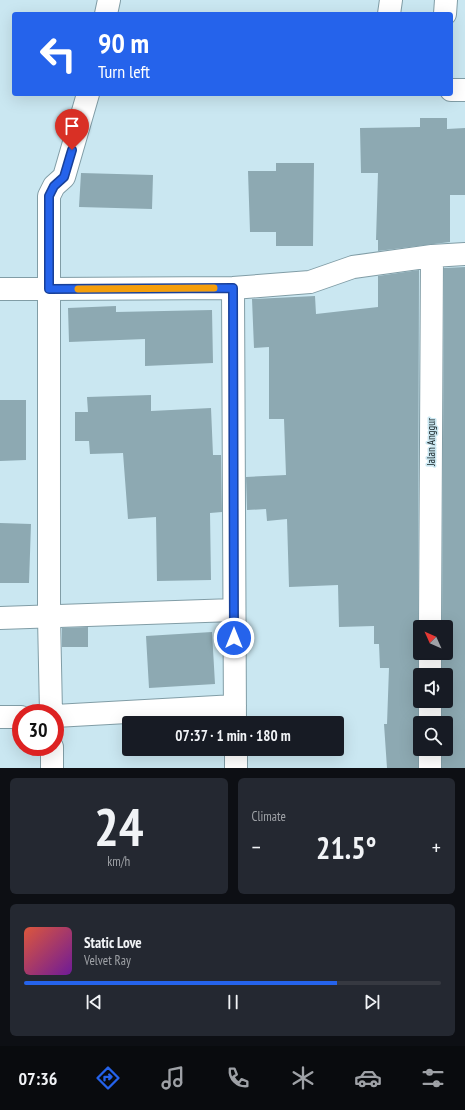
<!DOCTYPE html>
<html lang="en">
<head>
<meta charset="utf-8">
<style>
	:root { --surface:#171b24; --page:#242831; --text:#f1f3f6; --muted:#9ea1a6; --line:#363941; --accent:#2563eb }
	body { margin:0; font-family:"PT Sans Narrow",sans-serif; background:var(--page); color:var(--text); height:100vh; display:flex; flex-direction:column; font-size:15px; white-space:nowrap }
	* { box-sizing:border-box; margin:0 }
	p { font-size:13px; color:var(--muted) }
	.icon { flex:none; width:22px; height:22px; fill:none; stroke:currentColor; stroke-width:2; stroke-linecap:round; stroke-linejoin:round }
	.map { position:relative; height:768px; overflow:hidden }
	.sheet { display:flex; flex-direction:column; gap:10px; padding:10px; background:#0d0f14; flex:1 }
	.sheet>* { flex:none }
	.banner { position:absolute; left:12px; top:12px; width:441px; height:84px; border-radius:4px; box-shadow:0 4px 16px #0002; background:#2563eb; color:#fff; overflow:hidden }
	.needle { width:26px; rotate:315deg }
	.buttons { position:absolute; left:413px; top:620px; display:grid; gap:8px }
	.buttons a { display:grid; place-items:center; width:40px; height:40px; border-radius:4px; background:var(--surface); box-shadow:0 4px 16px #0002; font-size:20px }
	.speed { position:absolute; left:12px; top:704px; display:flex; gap:8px; font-size:20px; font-weight:700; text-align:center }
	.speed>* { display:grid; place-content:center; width:52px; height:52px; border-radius:50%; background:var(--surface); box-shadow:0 4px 16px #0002; line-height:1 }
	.speed .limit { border:6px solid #d22; background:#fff; color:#111 }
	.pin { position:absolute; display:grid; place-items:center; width:34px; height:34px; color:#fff; margin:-41px -17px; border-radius:50% 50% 50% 0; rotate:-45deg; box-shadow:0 0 4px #0007 }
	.pin .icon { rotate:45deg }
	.me { position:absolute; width:44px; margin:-22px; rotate:0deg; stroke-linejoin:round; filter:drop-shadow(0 0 3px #0008) }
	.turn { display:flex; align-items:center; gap:14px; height:84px; padding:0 20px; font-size:18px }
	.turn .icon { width:52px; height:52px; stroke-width:2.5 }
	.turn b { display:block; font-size:28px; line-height:34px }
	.big { font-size:30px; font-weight:600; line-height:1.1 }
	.sheet .tile { flex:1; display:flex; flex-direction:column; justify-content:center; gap:6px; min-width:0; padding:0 14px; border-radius:6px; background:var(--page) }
	.sheet .dial { align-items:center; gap:0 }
	.dial b { font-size:52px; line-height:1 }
	.song { display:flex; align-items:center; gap:12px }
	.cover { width:48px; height:48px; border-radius:6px; background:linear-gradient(135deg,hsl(10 70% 55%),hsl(280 70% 35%)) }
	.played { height:4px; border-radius:2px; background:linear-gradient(90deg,var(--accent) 75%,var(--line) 75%) }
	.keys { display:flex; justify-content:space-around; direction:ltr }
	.heat { display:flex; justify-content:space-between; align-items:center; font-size:22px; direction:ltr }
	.sheet .tiles { flex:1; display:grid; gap:10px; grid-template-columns:1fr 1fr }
	.tile:last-child { grid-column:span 2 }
	.trip { position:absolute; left:122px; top:716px; width:222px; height:40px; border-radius:4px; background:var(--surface); box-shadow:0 4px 16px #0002; font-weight:600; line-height:40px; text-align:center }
	.tab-bar { display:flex; height:64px; justify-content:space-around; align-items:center; background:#090b0e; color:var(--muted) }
	.tab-bar .icon { width:28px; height:28px }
	.tab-bar .selected { color:var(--accent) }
	.tab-bar b { font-size:18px; color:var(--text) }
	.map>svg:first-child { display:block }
	.building { fill:#8da9b2 }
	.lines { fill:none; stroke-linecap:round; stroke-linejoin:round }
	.minor-casing { stroke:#819da6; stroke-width:24 }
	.minor { stroke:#fff; stroke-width:22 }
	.route-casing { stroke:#184099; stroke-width:10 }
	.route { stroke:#2563eb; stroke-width:7 }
	.slow { stroke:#f59e0b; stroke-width:7 }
	.labels { text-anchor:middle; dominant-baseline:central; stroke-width:3; stroke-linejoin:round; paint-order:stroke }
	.street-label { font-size:11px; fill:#142023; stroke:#cae7f1 }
</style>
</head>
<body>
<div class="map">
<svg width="465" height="768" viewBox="0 0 465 768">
	<rect width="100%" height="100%" fill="#cae7f1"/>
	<path class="building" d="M420 118H447V129L465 128V195H450V242L378 251V240H376L378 173H361L360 128 420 127Z
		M276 163H314L313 246H276V232H250L248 171H276Z
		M81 173 153 175 152 209 79 207Z
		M465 267V768H442V749H446V723H442V701H446V675H442V653H446V627H442L444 268Z
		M419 270 418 627 420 634V646L418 653V675L420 682V694L418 701V723L420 730V742L418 749V768H387L384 724H387L389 668H380L379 644H374V626L339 627 338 585 289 587 287 519 267 521 266 509 247 510 246 477 286 475 284 419H269V347L254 348 252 299 315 296 316 314 378 307V276Z
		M116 306V312L212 310 213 363 145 366V339L69 342 68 308Z
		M151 395V411L211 408 213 455H221L222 512 210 513 211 580 157 581 156 517 128 519 123 453 90 454 89 441H75V412H88L87 397Z
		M0 400H26V460L0 461Z
		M0 523 31 524 29 583H0Z
		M88 627V647H62V628Z
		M212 632 215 684 149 688 146 636Z"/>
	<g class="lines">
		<g class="minor-casing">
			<path id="minor" d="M106 14 109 0
				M389 14 391 0
				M445 14 446 0
				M451 90H465
				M233 288 235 723
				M0 289H49V196L54 186 64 177 88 94
				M0 618 234 610
				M430 627 432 256
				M430 675V653
				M51 713 49 617V289L233 288 310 282 353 267 432 256 465 254
				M55 716 235 706
				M0 717H21
				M430 723V701
				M52 747V768
				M236 749V768
				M430 768V749"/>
		</g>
		<use href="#minor" class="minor"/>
	</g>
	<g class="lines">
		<g class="route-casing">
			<path id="route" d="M72 150 64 177 54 186 49 196V289L233 288 234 638"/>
		</g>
		<use href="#route" class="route"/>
		<path class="slow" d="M78 289 214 288"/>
	</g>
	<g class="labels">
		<g class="street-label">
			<text transform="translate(431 442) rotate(-90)">Jalan Anggur</text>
		</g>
	</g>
</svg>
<div class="buttons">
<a><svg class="needle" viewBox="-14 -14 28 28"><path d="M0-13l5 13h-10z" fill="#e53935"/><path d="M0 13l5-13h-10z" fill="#9ea1a6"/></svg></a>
<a><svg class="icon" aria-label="sound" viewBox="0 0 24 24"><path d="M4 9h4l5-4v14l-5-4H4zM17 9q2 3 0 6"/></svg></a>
<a><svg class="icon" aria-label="search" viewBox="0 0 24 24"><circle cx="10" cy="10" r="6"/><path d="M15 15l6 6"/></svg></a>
</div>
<div class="speed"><div class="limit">30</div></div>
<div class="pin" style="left:72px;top:150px;background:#d93025"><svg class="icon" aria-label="arrive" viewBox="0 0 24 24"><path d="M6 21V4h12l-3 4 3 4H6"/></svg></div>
<svg class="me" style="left:234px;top:638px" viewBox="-20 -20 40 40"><circle r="17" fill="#2563eb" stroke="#fff" stroke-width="3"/><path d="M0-11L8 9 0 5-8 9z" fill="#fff"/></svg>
<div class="trip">07:37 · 1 min · 180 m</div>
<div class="banner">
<div class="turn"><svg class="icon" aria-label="left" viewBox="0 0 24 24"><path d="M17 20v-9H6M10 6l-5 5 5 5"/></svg><div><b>90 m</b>Turn left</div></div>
</div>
</div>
<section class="sheet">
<div class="tiles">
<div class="tile dial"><b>24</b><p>km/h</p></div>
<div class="tile"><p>Climate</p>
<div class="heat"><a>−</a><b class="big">21.5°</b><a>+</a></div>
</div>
<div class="tile">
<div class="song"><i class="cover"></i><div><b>Static Love</b><p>Velvet Ray</p></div></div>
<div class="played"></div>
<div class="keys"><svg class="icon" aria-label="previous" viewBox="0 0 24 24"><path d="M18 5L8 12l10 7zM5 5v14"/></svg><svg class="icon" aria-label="pause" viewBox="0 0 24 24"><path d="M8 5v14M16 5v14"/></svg><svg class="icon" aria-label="next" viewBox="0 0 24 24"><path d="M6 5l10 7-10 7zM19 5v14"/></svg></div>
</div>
</div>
</section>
<nav class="tab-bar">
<b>07:36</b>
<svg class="icon selected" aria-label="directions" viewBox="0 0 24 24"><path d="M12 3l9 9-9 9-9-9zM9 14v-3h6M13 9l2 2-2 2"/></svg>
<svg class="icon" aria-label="music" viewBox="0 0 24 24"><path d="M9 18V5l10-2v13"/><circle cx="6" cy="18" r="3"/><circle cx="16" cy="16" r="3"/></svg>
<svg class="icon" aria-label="phone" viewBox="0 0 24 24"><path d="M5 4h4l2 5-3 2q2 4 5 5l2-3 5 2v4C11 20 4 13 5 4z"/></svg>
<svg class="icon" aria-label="climate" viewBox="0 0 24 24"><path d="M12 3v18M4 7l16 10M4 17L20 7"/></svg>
<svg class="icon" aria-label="car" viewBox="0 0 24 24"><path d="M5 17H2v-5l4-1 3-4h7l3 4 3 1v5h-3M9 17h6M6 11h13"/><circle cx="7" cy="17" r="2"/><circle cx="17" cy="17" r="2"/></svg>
<svg class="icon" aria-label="filters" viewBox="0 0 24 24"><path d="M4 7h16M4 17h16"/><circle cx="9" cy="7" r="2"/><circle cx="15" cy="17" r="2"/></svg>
</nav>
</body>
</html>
